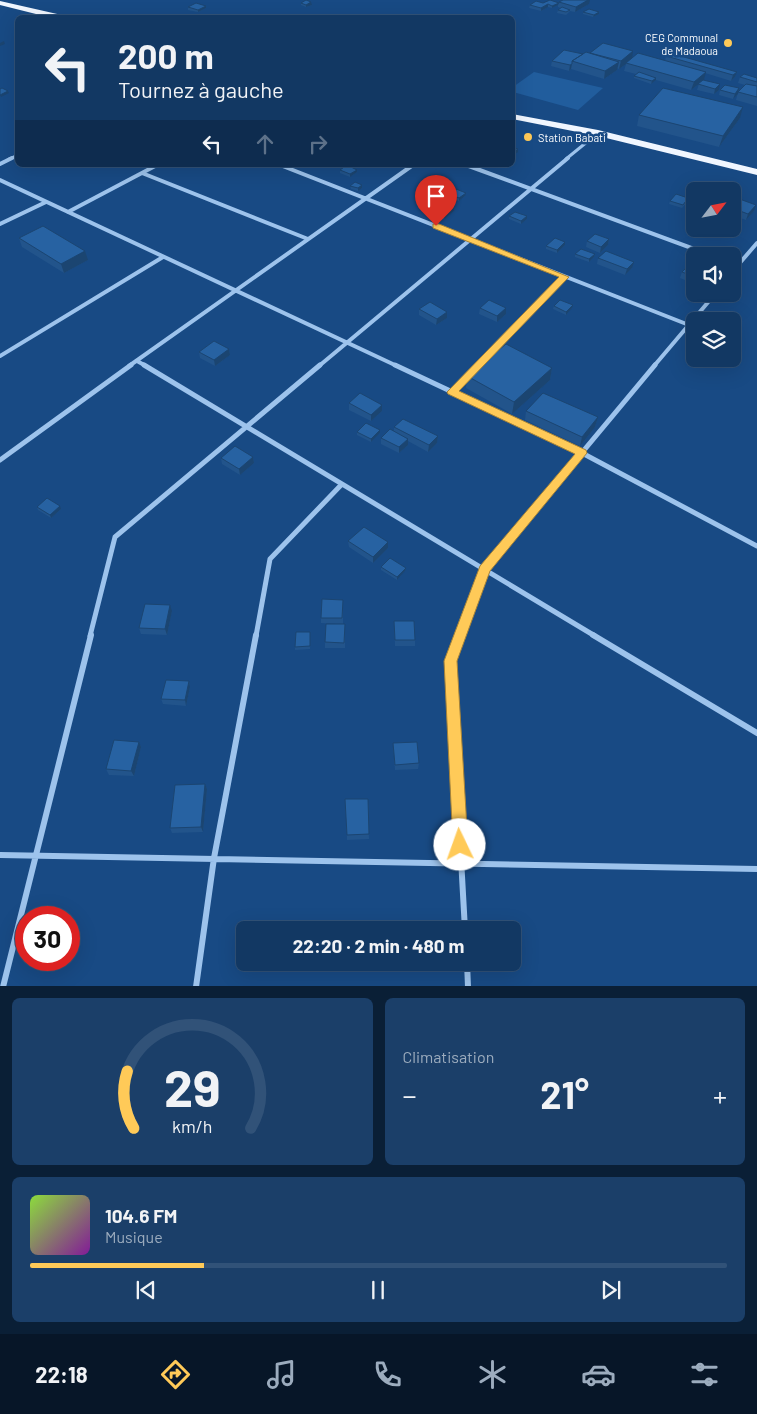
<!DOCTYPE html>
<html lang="fr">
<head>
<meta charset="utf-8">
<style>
	:root { --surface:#123863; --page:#1b3f69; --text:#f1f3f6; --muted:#9cacbe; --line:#315278; --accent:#ffca58 }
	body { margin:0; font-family:Barlow,sans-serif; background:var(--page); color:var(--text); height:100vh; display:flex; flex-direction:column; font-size:19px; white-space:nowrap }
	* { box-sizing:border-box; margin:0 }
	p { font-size:16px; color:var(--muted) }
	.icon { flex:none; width:28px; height:28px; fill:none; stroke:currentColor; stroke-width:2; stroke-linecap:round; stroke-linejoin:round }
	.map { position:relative; height:986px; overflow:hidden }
	.details { display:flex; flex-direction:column; gap:12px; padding:12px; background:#0a1f36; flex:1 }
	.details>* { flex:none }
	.hud { position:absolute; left:15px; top:15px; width:500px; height:152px; border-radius:8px; box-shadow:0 5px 20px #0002,0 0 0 1px var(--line); background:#123863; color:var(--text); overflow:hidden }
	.needle { width:32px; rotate:58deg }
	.tools { position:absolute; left:686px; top:182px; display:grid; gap:10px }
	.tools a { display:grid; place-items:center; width:55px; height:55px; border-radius:8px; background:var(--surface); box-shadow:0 5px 20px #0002,0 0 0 1px var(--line); font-size:25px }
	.speed { position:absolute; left:15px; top:906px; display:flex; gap:10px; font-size:25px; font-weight:700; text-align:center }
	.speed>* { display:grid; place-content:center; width:65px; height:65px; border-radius:50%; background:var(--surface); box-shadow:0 5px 20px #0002,0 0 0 1px var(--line); line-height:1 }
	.speed .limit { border:8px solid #d22; background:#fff; color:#111 }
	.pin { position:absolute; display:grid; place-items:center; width:42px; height:42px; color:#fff; margin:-51px -21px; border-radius:50% 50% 50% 0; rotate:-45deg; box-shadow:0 0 5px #0007 }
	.pin .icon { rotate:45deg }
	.me { position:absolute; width:55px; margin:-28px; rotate:357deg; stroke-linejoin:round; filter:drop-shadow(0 0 4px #0008) }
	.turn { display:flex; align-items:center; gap:18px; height:105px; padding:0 20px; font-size:22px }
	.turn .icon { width:65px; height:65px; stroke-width:2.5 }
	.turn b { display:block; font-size:35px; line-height:42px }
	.lanes { display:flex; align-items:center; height:48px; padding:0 20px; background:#0003; justify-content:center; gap:25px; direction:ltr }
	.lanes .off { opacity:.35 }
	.big { font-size:38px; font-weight:700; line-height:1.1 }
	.details .tile { flex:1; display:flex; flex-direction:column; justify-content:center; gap:8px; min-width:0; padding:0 18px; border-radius:8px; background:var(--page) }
	.details .dial { align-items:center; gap:0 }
	.dial svg { height:130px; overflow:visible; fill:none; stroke:var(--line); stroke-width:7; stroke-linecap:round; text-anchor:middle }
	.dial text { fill:var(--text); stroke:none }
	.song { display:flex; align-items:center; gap:15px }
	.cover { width:60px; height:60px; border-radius:8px; background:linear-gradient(135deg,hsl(90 70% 55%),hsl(290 70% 35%)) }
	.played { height:5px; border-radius:2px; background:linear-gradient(90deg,var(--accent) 25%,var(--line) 25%) }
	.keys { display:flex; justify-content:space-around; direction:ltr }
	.heat { display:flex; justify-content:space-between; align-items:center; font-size:28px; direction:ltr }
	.details .tiles { flex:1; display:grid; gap:12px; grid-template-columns:1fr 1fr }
	.tile:last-child { grid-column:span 2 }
	.trip { position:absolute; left:236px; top:921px; width:285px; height:50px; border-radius:8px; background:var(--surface); box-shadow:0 5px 20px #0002,0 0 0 1px var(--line); font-weight:700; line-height:50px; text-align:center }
	.tab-bar { display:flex; height:80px; justify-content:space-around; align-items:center; background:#071628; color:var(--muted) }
	.tab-bar .icon { width:35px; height:35px }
	.tab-bar .on { color:var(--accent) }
	.tab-bar b { font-size:22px; color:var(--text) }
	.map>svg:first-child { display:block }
	.green { fill:#215d9d }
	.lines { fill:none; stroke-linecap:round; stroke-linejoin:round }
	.minor-far3 { stroke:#9dc3ec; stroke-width:3 }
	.minor-far2 { stroke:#9dc3ec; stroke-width:4 }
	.minor-far1 { stroke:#9dc3ec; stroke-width:5 }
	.minor { stroke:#9dc3ec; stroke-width:6 }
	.trunk { fill:#f0f6ff; fill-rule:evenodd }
	.wall { fill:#22548b }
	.shaded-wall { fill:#1b4571 }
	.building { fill:#2762a2; stroke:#1b4571 }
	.route { fill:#ffca58; stroke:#a68339 }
	.poi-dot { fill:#ffca58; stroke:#184a84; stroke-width:2 }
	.labels { text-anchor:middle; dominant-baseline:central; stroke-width:5; stroke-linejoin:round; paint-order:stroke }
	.far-poi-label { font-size:11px; fill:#fff; stroke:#184a84; text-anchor:end }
</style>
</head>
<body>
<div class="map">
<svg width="757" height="987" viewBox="0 0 757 987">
	<rect width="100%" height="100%" fill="#184a84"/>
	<path class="green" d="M534 72 603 88 578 110 513 92V87Z"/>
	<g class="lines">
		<path class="minor-far3" d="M9 159 18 155
			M566 159 598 133"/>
		<path class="minor-far2" d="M0 164 12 158
			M280 165 689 325
			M466 165 713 256
			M142 173 308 239
			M0 180 397 366
			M68 212 157 165
			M0 224 46 202
			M732 272 757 243
			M0 356 163 257
			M137 361 146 366
			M129 366 413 165
			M319 366 568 158
			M477 366 565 277
			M654 366 715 294"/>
		<path class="minor-far1" d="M144 365 595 636
			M395 365 582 453 757 546
			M452 392 478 365
			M0 460 131 365
			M90 636 115 537 320 365
			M256 636 270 559 342 484
			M460 636 485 569 655 365"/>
		<path class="minor" d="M460 635 450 661 465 930
			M593 635 757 733
			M0 855 757 869
			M467 962 468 987
			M3 987 91 635
			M196 987 214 858 256 635"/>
		<path class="trunk" d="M0 1 66 16V18H52L0 5Z
			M512 114 598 130 757 169V175L598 136 512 119Z"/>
	</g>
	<path class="wall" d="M301 3 312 5 306 7 301 5Z
		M543 3H559L589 4 575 12 570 11 566 15 557 13 558 10 561 8 558 7V5L552 8 548 7 541 11 529 8 530 5Z
		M206 6V8L198 12 188 10V7Z
		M583 12H599V14L593 17 583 14Z
		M590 54V53L632 58 665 61 666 56 737 72 735 77 731 81 705 73 704 80 719 90 714 94 697 90 699 84 691 90 656 80 651 84 634 78V76L636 74 624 71 626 64 619 69 617 68V70L604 79 571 69 569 71 551 66 552 61 583 54Z
		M740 77 757 78V106L736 100 738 92 745 85 738 83Z
		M739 88 738 94 733 99 719 95 720 90Z
		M639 115 740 118 719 147 637 126Z
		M340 170 357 172 350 177 340 173Z
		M350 186 362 188 358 191 351 189Z
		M450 194 465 196 459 201 449 197Z
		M732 198 754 211 746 220 732 215Z
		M670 201H688L682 208 669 204Z
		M455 205 454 211 444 219 431 213V207Z
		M509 216H527V219L521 224 509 219Z
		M19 238 88 260 64 273 22 247Z
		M609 239 608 245 600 253 586 247 587 241Z
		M565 242V245L557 253 546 249V246Z
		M575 254H595L594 257 589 262 575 257Z
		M598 258 632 268 625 275 597 264Z
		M695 268V284L680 278 682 272Z
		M554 306 572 308 566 315 553 309Z
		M480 308 506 314 497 322 479 314Z
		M419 309 447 312V318L436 325 419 315Z
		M229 349 230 355 215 366 200 358 199 352Z
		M552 368 550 380 512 414 466 388 467 376Z
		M349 403 382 405V411L371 421 349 410Z
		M526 411 598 417 595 427 580 446 525 420Z
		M394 427 438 436 437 443 428 452 408 441V445L399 453 381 444V438L394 431Z
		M357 432 380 433 371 442 357 435Z
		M253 457 254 463 240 475 222 464 221 458Z
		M37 507 61 509 51 518 38 510Z
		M348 541 388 542V548L373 563 349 547Z
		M381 567 406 568 405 571 397 580 381 570Z
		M343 606V624L321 623V618Z
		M172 611 167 635 141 634 139 628Z
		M394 621 415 640V646H395Z
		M345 629V648H325V642Z
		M310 635V649L295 650V647Z
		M189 681 190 687 186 706 163 704 161 699Z
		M139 742 141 747 134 776 109 775 106 769Z
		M393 743 419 763 418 769 395 770Z
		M205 784 207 789 203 832 172 833 170 828Z
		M368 799 369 839 347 840V835Z"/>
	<path class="shaded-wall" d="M588 0H590L589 4 575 12 576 7Z
		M311 2 312 5 306 7V5Z
		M559 3 558 5 552 8V6Z
		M548 4V7L541 11V8Z
		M206 6V8L198 12V10Z
		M599 12V14L593 17 594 15Z
		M4 41 5 44 0 46V43Z
		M633 51 632 59 626 63V64L619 69 621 61Z
		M619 62 617 70 604 79 605 71Z
		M572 64 571 69 569 71 570 65Z
		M706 72 704 80 691 90 694 82Z
		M737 72 735 77 731 81 733 75Z
		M656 78V80L651 84 652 81Z
		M720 84 719 90 714 94 715 89Z
		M739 88 738 94 733 99 735 94Z
		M8 91 9 93 1 97 0 95Z
		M743 107 740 118 719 147 723 136Z
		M518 149V152L512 156V153Z
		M357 170V172L350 177V174Z
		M362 185V188L358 191V188Z
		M466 193 465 196 459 201V198Z
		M455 205 454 211 444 219V213Z
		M756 205 754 211 746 220 748 214Z
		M527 216V219L521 224V221Z
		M609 239 608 245 600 253 601 247Z
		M565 242V245L557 253V250Z
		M85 251 88 260 64 273 61 264Z
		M595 254 594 257 589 262V259Z
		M634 262 632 268 625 275 627 269Z
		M573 305 572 308 566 315V312Z
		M506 308V314L497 322V316Z
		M447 312V318L436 325 437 319Z
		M229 349 230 355 215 366 214 360Z
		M552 368 550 380 512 414 514 402Z
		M382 405V411L371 421V415Z
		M598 417 595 427 580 446 582 437Z
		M380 430V433L371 442V439Z
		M438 436 437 443 428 452 429 445Z
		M408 439V445L399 453V447Z
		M253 457 254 463 240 475 239 469Z
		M60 506 61 509 51 518 50 515Z
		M388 542V548L373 563V557Z
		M406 568 405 571 397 580V577Z
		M170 605 172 611 167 635 165 629Z
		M189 681 190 687 186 706 185 700Z
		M139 742 141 747 134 776 131 771Z
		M205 784 207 789 203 832 201 827Z"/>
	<path class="building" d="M306 0 311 2 306 5 301 3Z
		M550 0 559 3 552 6 548 4 541 8 530 5 536 1 543 3Z
		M563 0H588L576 7 559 2Z
		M196 3 206 6 198 10 188 7Z
		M562 7 570 10 566 12 558 10Z
		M589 9 599 12 594 15 583 12Z
		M603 43 633 51 621 61 590 53Z
		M564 50 583 54 572 61V64L570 65 552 61Z
		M586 52 619 62 605 71 572 61Z
		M638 53 706 72 694 82 626 63Z
		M670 53 737 72 733 75 666 56Z
		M639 72 656 78 652 81 634 76Z
		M744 74 757 78V82L740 77Z
		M703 80 720 84 715 89 698 84Z
		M746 84 757 86V97L738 92Z
		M725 85 739 88 735 94 720 90Z
		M2 88 8 91 0 95V89Z
		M663 88 743 107 723 136 639 115Z
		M512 147 518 149 512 153Z
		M347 165 357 170 350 174 340 170Z
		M355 182 362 185 358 188 350 186Z
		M456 189 466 193 459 198 450 194Z
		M676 194 688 198 683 205 670 201Z
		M734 197 756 205 748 214 732 208V198Z
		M442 200 455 205 444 213 431 207Z
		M515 212 527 216 521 221 509 216Z
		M43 226 85 251 61 264 19 238Z
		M595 234 609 239 601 247 587 241Z
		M555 238 565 242 557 250 546 246Z
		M581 249 595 254 589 259 575 254Z
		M606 251 634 262 627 269 598 258Z
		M688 266 695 268V277L682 272Z
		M489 300 506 308 497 316 480 308Z
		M560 300 573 305 566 312 554 306Z
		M430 302 447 312 437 319 419 309Z
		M214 341 229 349 214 360 199 352Z
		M506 344 552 368 514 402 467 376Z
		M360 393 382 405 371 415 349 403Z
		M543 393 598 417 582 437 526 411Z
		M403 419 438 436 429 445 394 427Z
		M366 423 380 430 371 439 357 432Z
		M390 429 408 439 399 447 381 438Z
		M235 446 253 457 239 469 221 458Z
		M47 498 60 506 50 515 37 507Z
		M364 527 388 542 373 557 348 541Z
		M390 558 406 568 397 577 381 567Z
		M322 599 343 600 342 618H321Z
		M145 604 170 605 165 629 139 628Z
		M394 621H414L415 640H395Z
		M326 624H345L344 643 325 642Z
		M296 632H310V646L295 647Z
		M166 680 189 681 185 700 161 699Z
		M114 740 139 742 131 771 106 769Z
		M417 742 419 763 395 765 393 743Z
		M205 784 201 827 170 828 175 785Z
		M345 799H368L369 834 347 835Z"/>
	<path class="route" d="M433 224H439L569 277 459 391 586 450 587 453 490 571 457 661 468 845 466 850 460 852 455 850 453 845 444 661 480 566 575 454 448 394 447 392 559 277 433 228Z"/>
	<g class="poi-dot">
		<circle cx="728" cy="43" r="5"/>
		<circle cx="528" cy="137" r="5"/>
	</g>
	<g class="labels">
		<g class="far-poi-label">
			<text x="718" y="37">CEG Communal<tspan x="718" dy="13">de Madaoua</tspan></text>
			<text x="538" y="137" text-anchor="start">Station Babati</text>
		</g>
	</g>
</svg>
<div class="tools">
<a><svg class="needle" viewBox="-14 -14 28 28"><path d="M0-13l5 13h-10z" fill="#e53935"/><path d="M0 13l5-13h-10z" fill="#9cacbe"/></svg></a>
<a><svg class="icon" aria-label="sound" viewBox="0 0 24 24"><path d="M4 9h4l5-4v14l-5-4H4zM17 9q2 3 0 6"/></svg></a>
<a><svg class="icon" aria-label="layers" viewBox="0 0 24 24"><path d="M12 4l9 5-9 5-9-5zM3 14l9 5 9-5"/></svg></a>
</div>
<div class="speed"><div class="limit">30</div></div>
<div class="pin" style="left:436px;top:226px;background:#d93025"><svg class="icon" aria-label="arrive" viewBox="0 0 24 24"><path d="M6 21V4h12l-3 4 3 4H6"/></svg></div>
<svg class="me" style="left:460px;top:845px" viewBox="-20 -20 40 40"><circle r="19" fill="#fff"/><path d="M0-13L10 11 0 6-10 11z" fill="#ffca58"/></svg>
<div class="trip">22:20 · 2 min · 480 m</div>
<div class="hud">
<div class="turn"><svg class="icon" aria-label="left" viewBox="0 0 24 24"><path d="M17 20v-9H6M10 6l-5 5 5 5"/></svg><div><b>200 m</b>Tournez à gauche</div></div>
<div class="lanes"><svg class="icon" aria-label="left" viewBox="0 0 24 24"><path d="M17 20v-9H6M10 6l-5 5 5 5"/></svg><svg class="icon off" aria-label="ahead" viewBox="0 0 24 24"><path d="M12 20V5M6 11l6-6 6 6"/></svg><svg class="icon off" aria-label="right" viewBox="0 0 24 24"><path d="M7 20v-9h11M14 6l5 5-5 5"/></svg></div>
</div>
</div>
<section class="details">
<div class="tiles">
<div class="tile dial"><svg viewBox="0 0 100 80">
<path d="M14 69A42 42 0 1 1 86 69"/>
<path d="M14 69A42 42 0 0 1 10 34" stroke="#ffca58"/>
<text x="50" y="56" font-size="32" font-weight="700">29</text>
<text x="50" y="72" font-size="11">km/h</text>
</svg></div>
<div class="tile"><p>Climatisation</p>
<div class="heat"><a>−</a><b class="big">21°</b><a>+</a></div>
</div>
<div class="tile">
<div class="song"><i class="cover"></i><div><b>104.6 FM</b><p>Musique</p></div></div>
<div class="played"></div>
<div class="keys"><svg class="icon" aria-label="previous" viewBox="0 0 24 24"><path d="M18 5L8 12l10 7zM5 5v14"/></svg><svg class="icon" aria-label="pause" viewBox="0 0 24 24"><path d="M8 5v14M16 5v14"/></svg><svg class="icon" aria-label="next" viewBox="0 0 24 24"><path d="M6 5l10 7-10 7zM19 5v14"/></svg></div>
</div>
</div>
</section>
<nav class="tab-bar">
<b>22:18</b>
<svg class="icon on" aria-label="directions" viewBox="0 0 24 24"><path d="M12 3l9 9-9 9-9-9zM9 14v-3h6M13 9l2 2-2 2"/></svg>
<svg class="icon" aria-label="music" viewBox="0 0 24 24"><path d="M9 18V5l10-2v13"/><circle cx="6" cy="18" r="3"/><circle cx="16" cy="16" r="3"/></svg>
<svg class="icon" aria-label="phone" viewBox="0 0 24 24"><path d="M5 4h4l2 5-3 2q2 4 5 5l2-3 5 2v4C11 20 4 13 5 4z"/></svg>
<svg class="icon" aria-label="climate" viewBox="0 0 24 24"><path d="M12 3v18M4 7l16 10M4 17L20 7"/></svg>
<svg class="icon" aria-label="car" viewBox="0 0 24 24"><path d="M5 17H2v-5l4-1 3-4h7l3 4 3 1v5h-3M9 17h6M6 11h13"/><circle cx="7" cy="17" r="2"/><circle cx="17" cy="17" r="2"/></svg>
<svg class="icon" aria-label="filters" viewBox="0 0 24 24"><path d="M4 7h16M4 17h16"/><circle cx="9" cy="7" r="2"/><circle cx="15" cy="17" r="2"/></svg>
</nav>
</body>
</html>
